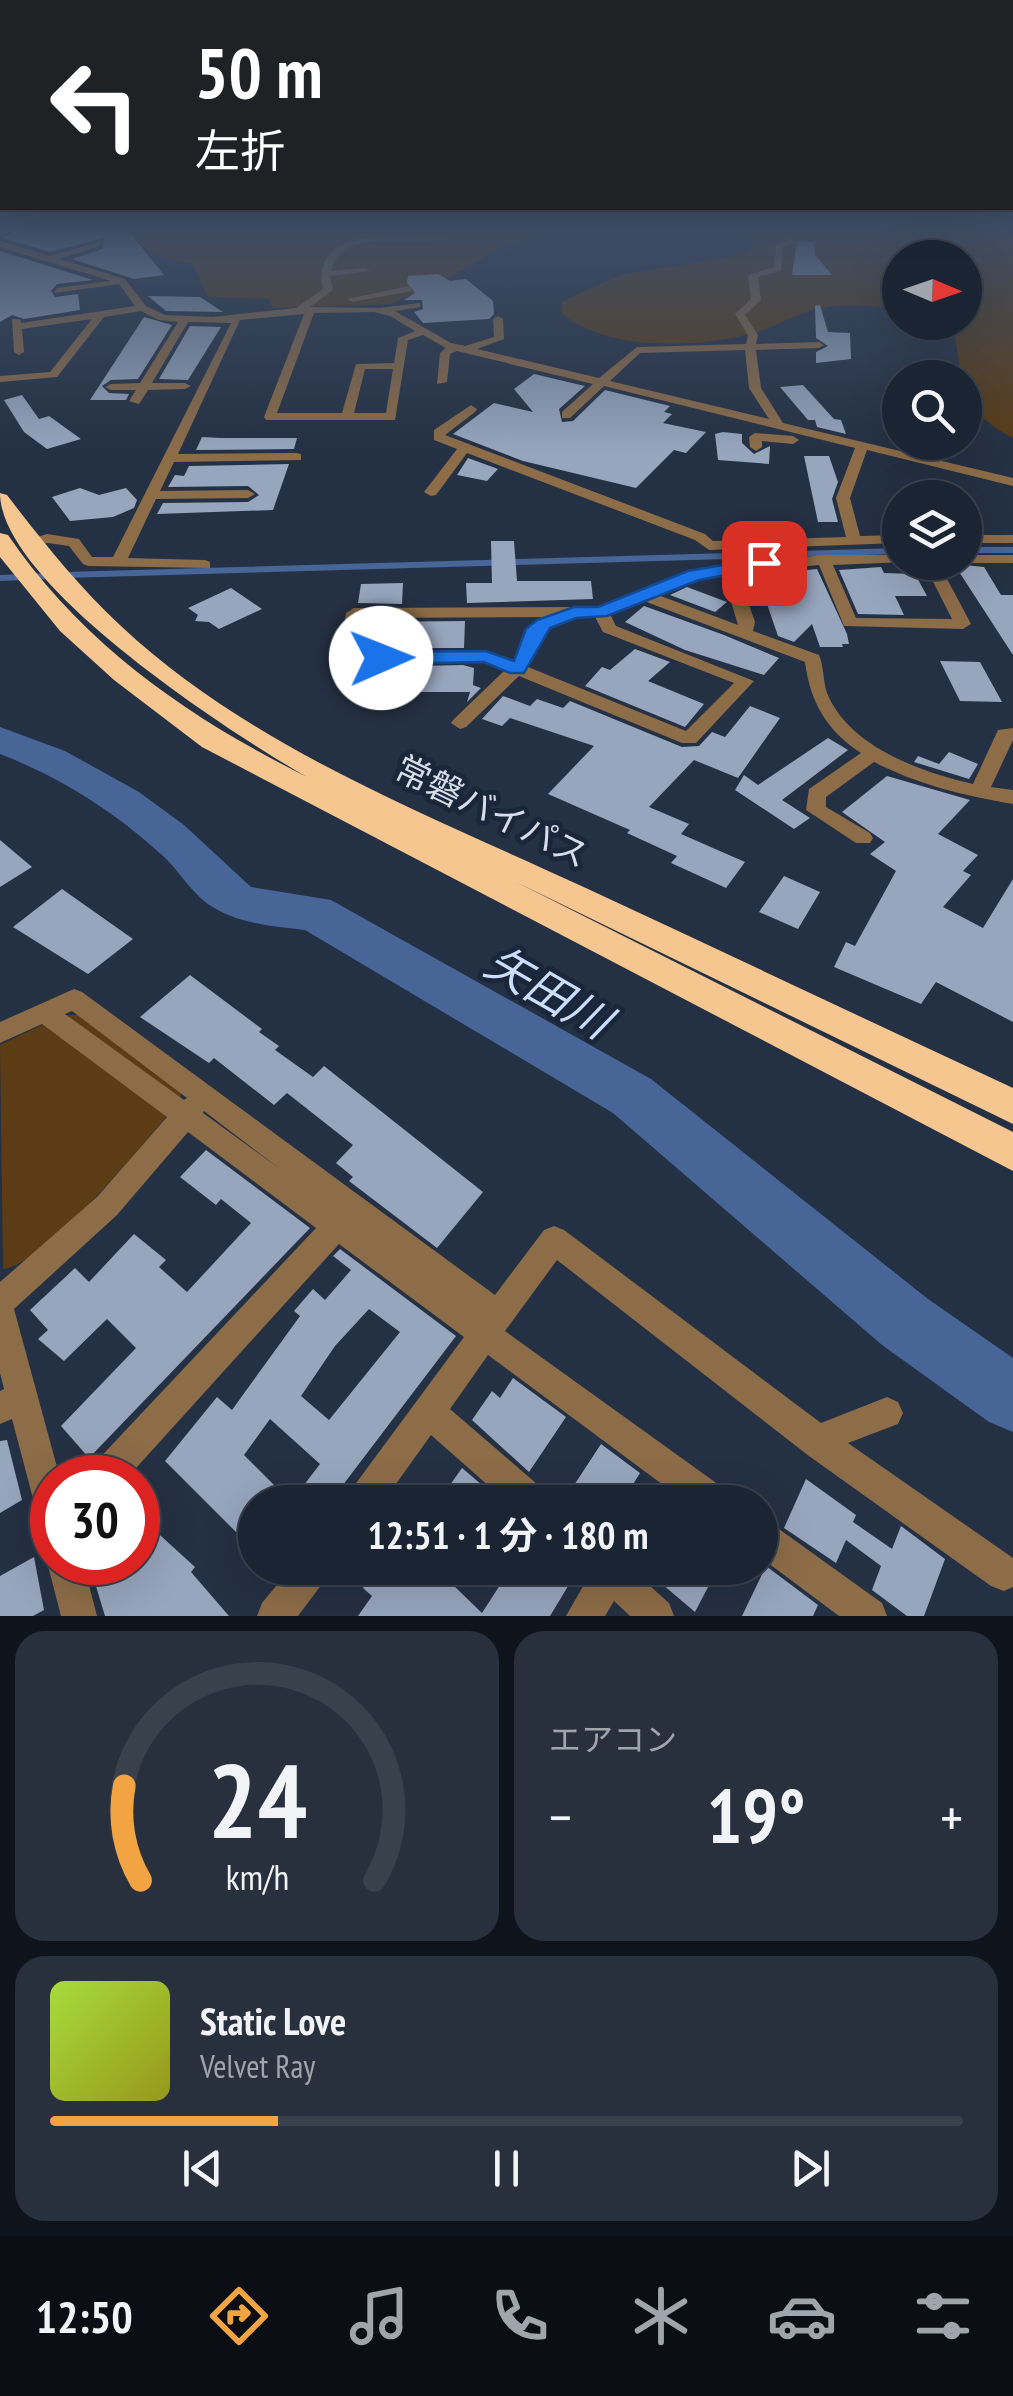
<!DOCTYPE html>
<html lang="ja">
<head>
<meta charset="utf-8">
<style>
	:root { --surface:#1b2432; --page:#28303e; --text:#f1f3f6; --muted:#a0a4ac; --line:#39414d; --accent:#f3a442 }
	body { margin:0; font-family:"PT Sans Narrow","Noto Sans JP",sans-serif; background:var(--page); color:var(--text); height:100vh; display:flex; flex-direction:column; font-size:38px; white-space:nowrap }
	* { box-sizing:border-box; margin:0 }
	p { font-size:32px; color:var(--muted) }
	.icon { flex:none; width:55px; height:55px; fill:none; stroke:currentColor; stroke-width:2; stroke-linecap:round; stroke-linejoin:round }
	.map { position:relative; height:1616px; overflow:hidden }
	.panel { display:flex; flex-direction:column; gap:15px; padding:15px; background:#0f141c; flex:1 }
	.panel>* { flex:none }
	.top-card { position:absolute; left:0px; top:0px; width:1015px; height:210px; box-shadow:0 10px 40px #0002,0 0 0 2px var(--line); background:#202124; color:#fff; overflow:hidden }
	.needle { width:65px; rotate:92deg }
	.controls { position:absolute; left:882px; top:240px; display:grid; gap:20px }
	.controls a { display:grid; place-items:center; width:100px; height:100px; border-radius:50%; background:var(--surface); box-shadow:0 10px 40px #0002,0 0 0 2px var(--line); font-size:50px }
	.speed { position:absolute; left:30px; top:1455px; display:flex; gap:20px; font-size:50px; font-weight:700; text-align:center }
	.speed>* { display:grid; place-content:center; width:130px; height:130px; border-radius:50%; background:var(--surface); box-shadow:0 10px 40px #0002,0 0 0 2px var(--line); line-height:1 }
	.speed .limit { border:15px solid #d22; background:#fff; color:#111 }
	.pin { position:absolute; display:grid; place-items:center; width:85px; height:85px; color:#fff; margin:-42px; border-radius:20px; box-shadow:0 5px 15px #0006 }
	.me { position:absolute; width:110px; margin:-55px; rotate:89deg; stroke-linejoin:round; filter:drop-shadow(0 0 8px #0008) }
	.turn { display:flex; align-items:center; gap:35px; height:210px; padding:0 30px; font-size:45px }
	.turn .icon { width:130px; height:130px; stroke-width:2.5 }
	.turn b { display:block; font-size:70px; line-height:85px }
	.big { font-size:75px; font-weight:700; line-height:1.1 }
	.panel .card { flex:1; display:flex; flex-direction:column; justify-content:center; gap:15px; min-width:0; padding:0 35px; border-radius:30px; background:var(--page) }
	.panel .dial { align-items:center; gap:0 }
	.dial svg { height:260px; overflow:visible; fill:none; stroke:var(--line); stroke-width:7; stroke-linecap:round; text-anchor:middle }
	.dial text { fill:var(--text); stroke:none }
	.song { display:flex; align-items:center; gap:30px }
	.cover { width:120px; height:120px; border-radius:15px; background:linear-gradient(135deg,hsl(80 70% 55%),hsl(60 70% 35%)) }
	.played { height:10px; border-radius:5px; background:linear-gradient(90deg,var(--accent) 25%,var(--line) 25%) }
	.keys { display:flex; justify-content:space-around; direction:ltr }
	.heat { display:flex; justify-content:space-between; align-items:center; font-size:55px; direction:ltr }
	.panel .tiles { flex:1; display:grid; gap:15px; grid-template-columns:1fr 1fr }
	.card:last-child { grid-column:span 2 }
	.trip { position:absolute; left:238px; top:1485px; width:540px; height:100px; border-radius:50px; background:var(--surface); box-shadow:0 10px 40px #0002,0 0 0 2px var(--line); font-weight:700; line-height:100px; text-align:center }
	.tab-bar { display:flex; height:160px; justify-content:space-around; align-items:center; background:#0b0e14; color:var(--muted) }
	.tab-bar .icon { width:70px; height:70px }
	.tab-bar .active { color:var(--accent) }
	.tab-bar b { font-size:45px; color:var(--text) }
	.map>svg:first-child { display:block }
	.green { fill:#5c3c14 }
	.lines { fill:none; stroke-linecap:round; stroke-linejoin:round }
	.stream { stroke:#476596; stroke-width:6 }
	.river { fill:#476596; fill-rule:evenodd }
	.building { fill:#97a5bd; fill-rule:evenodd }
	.street { fill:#8d6c48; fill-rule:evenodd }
	.highway { fill:#f6c691; fill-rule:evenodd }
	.route { fill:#1a73e8; stroke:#114b97; stroke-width:2.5 }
	.labels { text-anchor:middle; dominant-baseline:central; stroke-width:10; stroke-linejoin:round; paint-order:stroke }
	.street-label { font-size:35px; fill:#d5dde9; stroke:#1a2639 }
	.near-water-label { font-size:45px; font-style:italic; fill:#caddfb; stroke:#1a2639 }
</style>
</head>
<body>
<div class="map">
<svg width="1013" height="1616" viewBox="0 0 1013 1616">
	<rect width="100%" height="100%" fill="#243043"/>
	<path class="green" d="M123 228H569L503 247 434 286 390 304 273 308 269 299 208 297 193 264 153 255Z
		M723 228H1013V438C987 424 966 409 965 378L961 376 955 336 941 323 965 322V258H900V309C875 306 848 303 822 308 797 312 775 328 750 334 694 348 609 351 562 314V302L620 275 742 255 757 244Z
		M63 1015H79L182 1090 180 1101C146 1139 48 1264 3 1269L0 1045Z"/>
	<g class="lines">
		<path class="stream" d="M965 550H1013
			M65 575 900 551
			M0 578 51 576"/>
		<path class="river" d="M0 727 65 751 139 792 184 825 251 887 331 900 651 1079 928 1299 1013 1358V1432L989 1422 882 1345 613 1113 305 930C275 927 243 924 216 909 193 897 181 872 162 855 115 812 60 777 0 754Z"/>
	</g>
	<path class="building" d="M21 228H126L164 275 134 279 72 259 103 249 104 238 50 252 3 238Z
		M797 241 814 242 815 255 832 275H792Z
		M0 251 93 280 57 284 51 291 55 297 78 294 80 310 24 319 12 315 0 322Z
		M438 274 450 281 466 279 493 301 494 314 489 319 423 323 414 312 423 309 422 300H404L415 293 407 283 408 276Z
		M148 296 200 297 223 312 166 311Z
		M820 305 828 332 850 333 851 359 816 363V352L828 346 816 338 815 306Z
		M144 317 172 325 138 379 111 380 102 386 109 393 129 394 126 400H90Z
		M190 326 221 327 188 380 159 379Z
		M534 374 585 386 559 409 562 422 573 421 605 390 670 406 664 412 672 414 663 423 706 432 686 453 674 450 636 488 523 461 453 434 494 403 533 412 514 389Z
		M803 385 834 419 841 420 846 434 817 427 815 420H808L780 387Z
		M22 395 39 419 49 416 81 439 47 449 24 432 4 400Z
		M723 432 742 434V443L754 454 770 446 769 464 718 460 715 434Z
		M202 437 221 438H297L294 449 196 450Z
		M804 456H829L838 482 832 499 838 522H818Z
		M468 458 498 469 497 470 487 481 457 475Z
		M289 464 273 510 157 514 163 503 248 502 259 495 248 486 168 487 175 475 184 476 189 466Z
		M80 488 99 495 126 488 137 500 134 508 113 517 70 521 52 497Z
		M491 541H514L517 581H591L593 599 467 603 466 583H492Z
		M954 564 984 567 1001 595H1013V655Z
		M881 567 884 573 915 574 927 596H895L904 615 858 614 839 570Z
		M817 569 847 634 849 644H842L843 647H820L812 624 794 642 778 636 757 575Z
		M403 583 402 604 358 603 361 584Z
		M687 587 727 602 715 612 670 595Z
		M231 588 262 609 219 629 209 622 195 621 198 615 188 608Z
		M644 606 724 635 779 658 764 675 685 650 625 622Z
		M465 621 464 648H363L367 622Z
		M635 649 670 662 648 681 704 704 685 727 585 686 602 667 610 670Z
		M940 661 980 662 1002 702 960 701Z
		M463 665 474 668 473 685 481 688 467 702 470 692H368L369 667Z
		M503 696 530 706 537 699 563 708 570 701 682 747 699 746 712 732 725 737 750 706 780 718 738 778 694 760 649 807 689 824 681 834 745 862 726 888 671 863 677 856 627 833 630 830 548 794 594 746 510 718 502 726 482 719Z
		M828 738 848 750 782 800 810 818 794 829 735 790 744 775 758 785Z
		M949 752 978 764 969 779 914 762 918 756 939 764Z
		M887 776 970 800 938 834 978 855 963 871 971 875 943 907 983 928 1013 879V1022L936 982 921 1004 834 967 846 942 855 946 896 871 870 854 885 842 842 812Z
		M0 840 32 867 0 887Z
		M784 876 820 892 798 929 759 912Z
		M62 889 133 939 88 974 13 927Z
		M190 975 262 1029 259 1032 279 1046 275 1050 313 1077 324 1066 483 1192 437 1248 349 1181 353 1177 336 1163 353 1145 287 1093 274 1105 214 1058 209 1063 140 1017Z
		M206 1150 310 1228 89 1458 61 1426 136 1348 107 1319 64 1361 38 1339 48 1330 30 1310 75 1268 89 1282 134 1234 166 1260 159 1267 187 1292 251 1223 221 1199 216 1205 180 1177Z
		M340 1249 456 1336 330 1502H255V1551L165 1461 217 1397 232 1410 300 1316 294 1311 313 1289 325 1300 351 1270 333 1256ZM369 1309 400 1332 329 1420 301 1396 335 1346ZM270 1419 320 1464 291 1502 244 1455Z
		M513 1378 566 1417 529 1472 472 1420 492 1391 500 1398Z
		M7 1440 22 1500 0 1513V1441Z
		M601 1444 640 1473 622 1502H563Z
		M462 1468 502 1502H438Z
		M806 1479 856 1515 853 1522 892 1549 901 1526 945 1559 924 1616H907L872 1590 881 1566 846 1540 836 1563 784 1528Z
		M138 1515 195 1567 191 1572 229 1616H105L95 1583 111 1562H138Z
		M34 1557 44 1610 33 1616H0V1576Z
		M766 1566 818 1605 813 1616H742Z
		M352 1568H462L452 1584 482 1613 511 1568H579L550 1616H358L372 1596 363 1588 368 1581Z
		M643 1568H718L695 1612Z"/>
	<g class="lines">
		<path class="street" d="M17 228 16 230 0 235V229Z
			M390 235 443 238C413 248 341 224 331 271L365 268 370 271 330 276 333 290 310 307 380 308 420 303V307L395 311 451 343 465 346 494 337 493 319 498 316 503 319 504 339 477 349 599 378 637 347 746 344 748 335 735 314 751 299 748 275 774 267 776 244 793 239V243L783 247 781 271 758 277 761 300 745 315 758 335 756 344 819 342 824 345 819 348 756 350 761 388 783 423 1013 478V486L867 450 850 498 860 536 900 535V543L709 550 695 540 467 453 436 495 431 496 424 492 457 449 434 440V430L471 405 477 409 475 412 445 435 705 534 713 541 846 537 836 498 855 448 604 386 570 418H562V412L593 384 457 351 450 354 447 382 437 384 440 353 446 348 423 335 408 340 395 420H266L264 417 304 314 240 320 178 454 296 453 301 454V460L174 462 160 491 248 490 255 494 248 498 156 499 128 558 205 560 210 562V568L88 566 83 564 69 546 48 543 24 547V541L47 534 79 539 92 557H113L231 323 188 322 152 383H185L191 386 185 389 148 390 139 404 129 401 136 390H111L105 387 111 384 140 383 178 322 159 320 141 311 104 317 57 377 0 382V376L50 372 92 319 22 329 24 352 19 355 14 352 12 319H20L21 323 135 306 119 284 54 293 57 288 111 281 0 247V241L50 256 102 241V245L59 259 125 279 146 306 165 315 212 317 296 308 323 289C313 244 356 238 390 235ZM374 312 390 316 415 331 398 338 394 363 356 364 342 413H277L314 313ZM745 350 749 388 769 419 610 381 640 353ZM365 369H393L386 413H354Z
			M409 286 412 291 352 302 347 299Z
			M755 433 793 436 799 440 793 444 762 441V447L756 451 750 447 749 437Z
			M965 535H1013V543H965Z
			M824 555H900V562H906L833 565 856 618 952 619 923 562H938L971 624 963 629 844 626 819 565 738 573 755 622 753 631 819 655C824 667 823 681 827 693 849 747 921 772 973 784L998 730 1013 728V740L991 787 1013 790V804C965 796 919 785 874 762L826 797V807L870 833 873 838 870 843H856L806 810 809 789 861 753C827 731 810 702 805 662L644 601 610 614 616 626 754 681 696 743H682L519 676 466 727 460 729 451 723 454 719 505 670 484 661 346 664 338 659 346 613 354 608 599 607 694 570ZM723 575 738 625 658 595 698 579ZM552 617 530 626 514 661 486 651 355 654 361 618ZM571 617H595L603 632 734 683 686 731 528 667 543 632 570 621Z
			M965 555H1013V563H960L965 562Z
			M74 989 82 992 495 1295 544 1230 554 1226 564 1230 821 1423 887 1397 898 1402 903 1413 898 1424 848 1443 1013 1558V1587L1004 1591 991 1586 809 1456 557 1260 505 1331 726 1490 731 1502H686L488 1355 450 1409 544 1490 549 1502H507L431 1435 383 1502H346L351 1490 464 1337 339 1244 127 1478H87L92 1466 316 1228 188 1132 117 1215 14 1309 60 1478H52V1530L40 1525 12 1419 0 1424V1391L4 1389 0 1373V1282L97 1197 167 1117 42 1024 0 1043V1022ZM72 1011 187 1098 184 1100 65 1014ZM204 1111 280 1169 203 1113Z
			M760 1519 772 1524 882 1603 887 1616H839L760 1557Z
			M52 1550V1562H83L97 1616H61L47 1562Z
			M291 1568H331L325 1580 298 1616H257L262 1603Z
			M587 1568H630L669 1603 674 1616H630L614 1601 605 1616H566L590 1574Z"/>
		<path class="highway" d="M0 493 7 495C43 542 78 586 121 626 251 748 429 815 588 889 730 955 871 1022 1013 1088V1124L516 882 1013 1132V1171L202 747 114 680 60 631 0 557V533L8 535C83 645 189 718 307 777 232 734 0 584 0 493Z"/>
	</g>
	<linearGradient id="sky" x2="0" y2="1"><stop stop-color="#141a25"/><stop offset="0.5" stop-color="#3f4e66"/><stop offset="1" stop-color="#3f4e66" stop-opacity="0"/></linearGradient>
	<rect width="1013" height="454" fill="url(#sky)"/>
	<path class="route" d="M764 558 773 563 770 567 699 580 607 616 576 618 550 628 524 673H510L484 662 381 664 372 658 381 652 486 651 514 661 526 629 537 620 574 607H598L688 571Z"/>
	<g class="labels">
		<g class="street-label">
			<text transform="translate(492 811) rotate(26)">常磐バイパス</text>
		</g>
		<g class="near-water-label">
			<text transform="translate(549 991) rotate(30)">矢田川</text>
		</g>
	</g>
</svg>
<div class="controls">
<a><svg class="needle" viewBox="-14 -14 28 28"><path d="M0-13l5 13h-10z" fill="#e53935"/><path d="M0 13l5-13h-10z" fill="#a0a4ac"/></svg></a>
<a><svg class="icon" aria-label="search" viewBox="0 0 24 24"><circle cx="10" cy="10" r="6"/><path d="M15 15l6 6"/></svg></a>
<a><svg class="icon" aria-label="layers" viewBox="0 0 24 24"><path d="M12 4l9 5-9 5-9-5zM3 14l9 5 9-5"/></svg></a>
</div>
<div class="speed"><div class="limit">30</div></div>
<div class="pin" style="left:764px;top:563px;background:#d93025"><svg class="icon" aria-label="arrive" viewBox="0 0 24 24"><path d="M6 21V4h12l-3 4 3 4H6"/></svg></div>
<svg class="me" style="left:381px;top:658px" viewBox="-20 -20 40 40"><circle r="19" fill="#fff"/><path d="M0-13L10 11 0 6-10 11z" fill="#1a73e8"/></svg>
<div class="trip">12:51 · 1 分 · 180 m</div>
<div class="top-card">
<div class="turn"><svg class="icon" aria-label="left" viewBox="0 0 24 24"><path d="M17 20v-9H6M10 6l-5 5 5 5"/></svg><div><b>50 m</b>左折</div></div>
</div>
</div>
<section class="panel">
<div class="tiles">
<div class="card dial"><svg viewBox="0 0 100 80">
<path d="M14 69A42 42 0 1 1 86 69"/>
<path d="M14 69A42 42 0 0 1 9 40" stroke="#f3a442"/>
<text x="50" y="56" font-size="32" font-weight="700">24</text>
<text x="50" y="72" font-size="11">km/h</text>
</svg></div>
<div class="card"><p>エアコン</p>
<div class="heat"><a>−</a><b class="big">19°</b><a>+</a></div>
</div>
<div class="card">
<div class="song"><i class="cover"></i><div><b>Static Love</b><p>Velvet Ray</p></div></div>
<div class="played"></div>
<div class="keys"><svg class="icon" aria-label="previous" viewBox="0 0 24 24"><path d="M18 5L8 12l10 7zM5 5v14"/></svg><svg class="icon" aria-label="pause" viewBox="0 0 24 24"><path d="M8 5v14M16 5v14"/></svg><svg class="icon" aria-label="next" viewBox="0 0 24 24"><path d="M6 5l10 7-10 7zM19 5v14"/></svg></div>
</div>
</div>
</section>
<nav class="tab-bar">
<b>12:50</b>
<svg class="icon active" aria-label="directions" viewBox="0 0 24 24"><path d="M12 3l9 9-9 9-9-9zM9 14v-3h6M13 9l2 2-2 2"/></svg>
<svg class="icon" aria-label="music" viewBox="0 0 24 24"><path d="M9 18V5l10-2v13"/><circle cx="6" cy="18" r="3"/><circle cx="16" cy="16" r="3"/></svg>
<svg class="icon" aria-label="phone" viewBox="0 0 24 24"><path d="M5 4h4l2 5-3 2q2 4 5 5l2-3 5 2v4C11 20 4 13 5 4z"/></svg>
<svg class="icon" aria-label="climate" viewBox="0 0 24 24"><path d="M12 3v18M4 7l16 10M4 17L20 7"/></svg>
<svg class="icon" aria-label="car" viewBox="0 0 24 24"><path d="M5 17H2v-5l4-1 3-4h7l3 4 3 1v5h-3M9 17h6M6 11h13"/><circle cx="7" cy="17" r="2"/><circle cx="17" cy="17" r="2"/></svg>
<svg class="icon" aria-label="filters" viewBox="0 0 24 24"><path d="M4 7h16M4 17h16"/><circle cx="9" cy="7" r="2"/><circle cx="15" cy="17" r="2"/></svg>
</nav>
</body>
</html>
